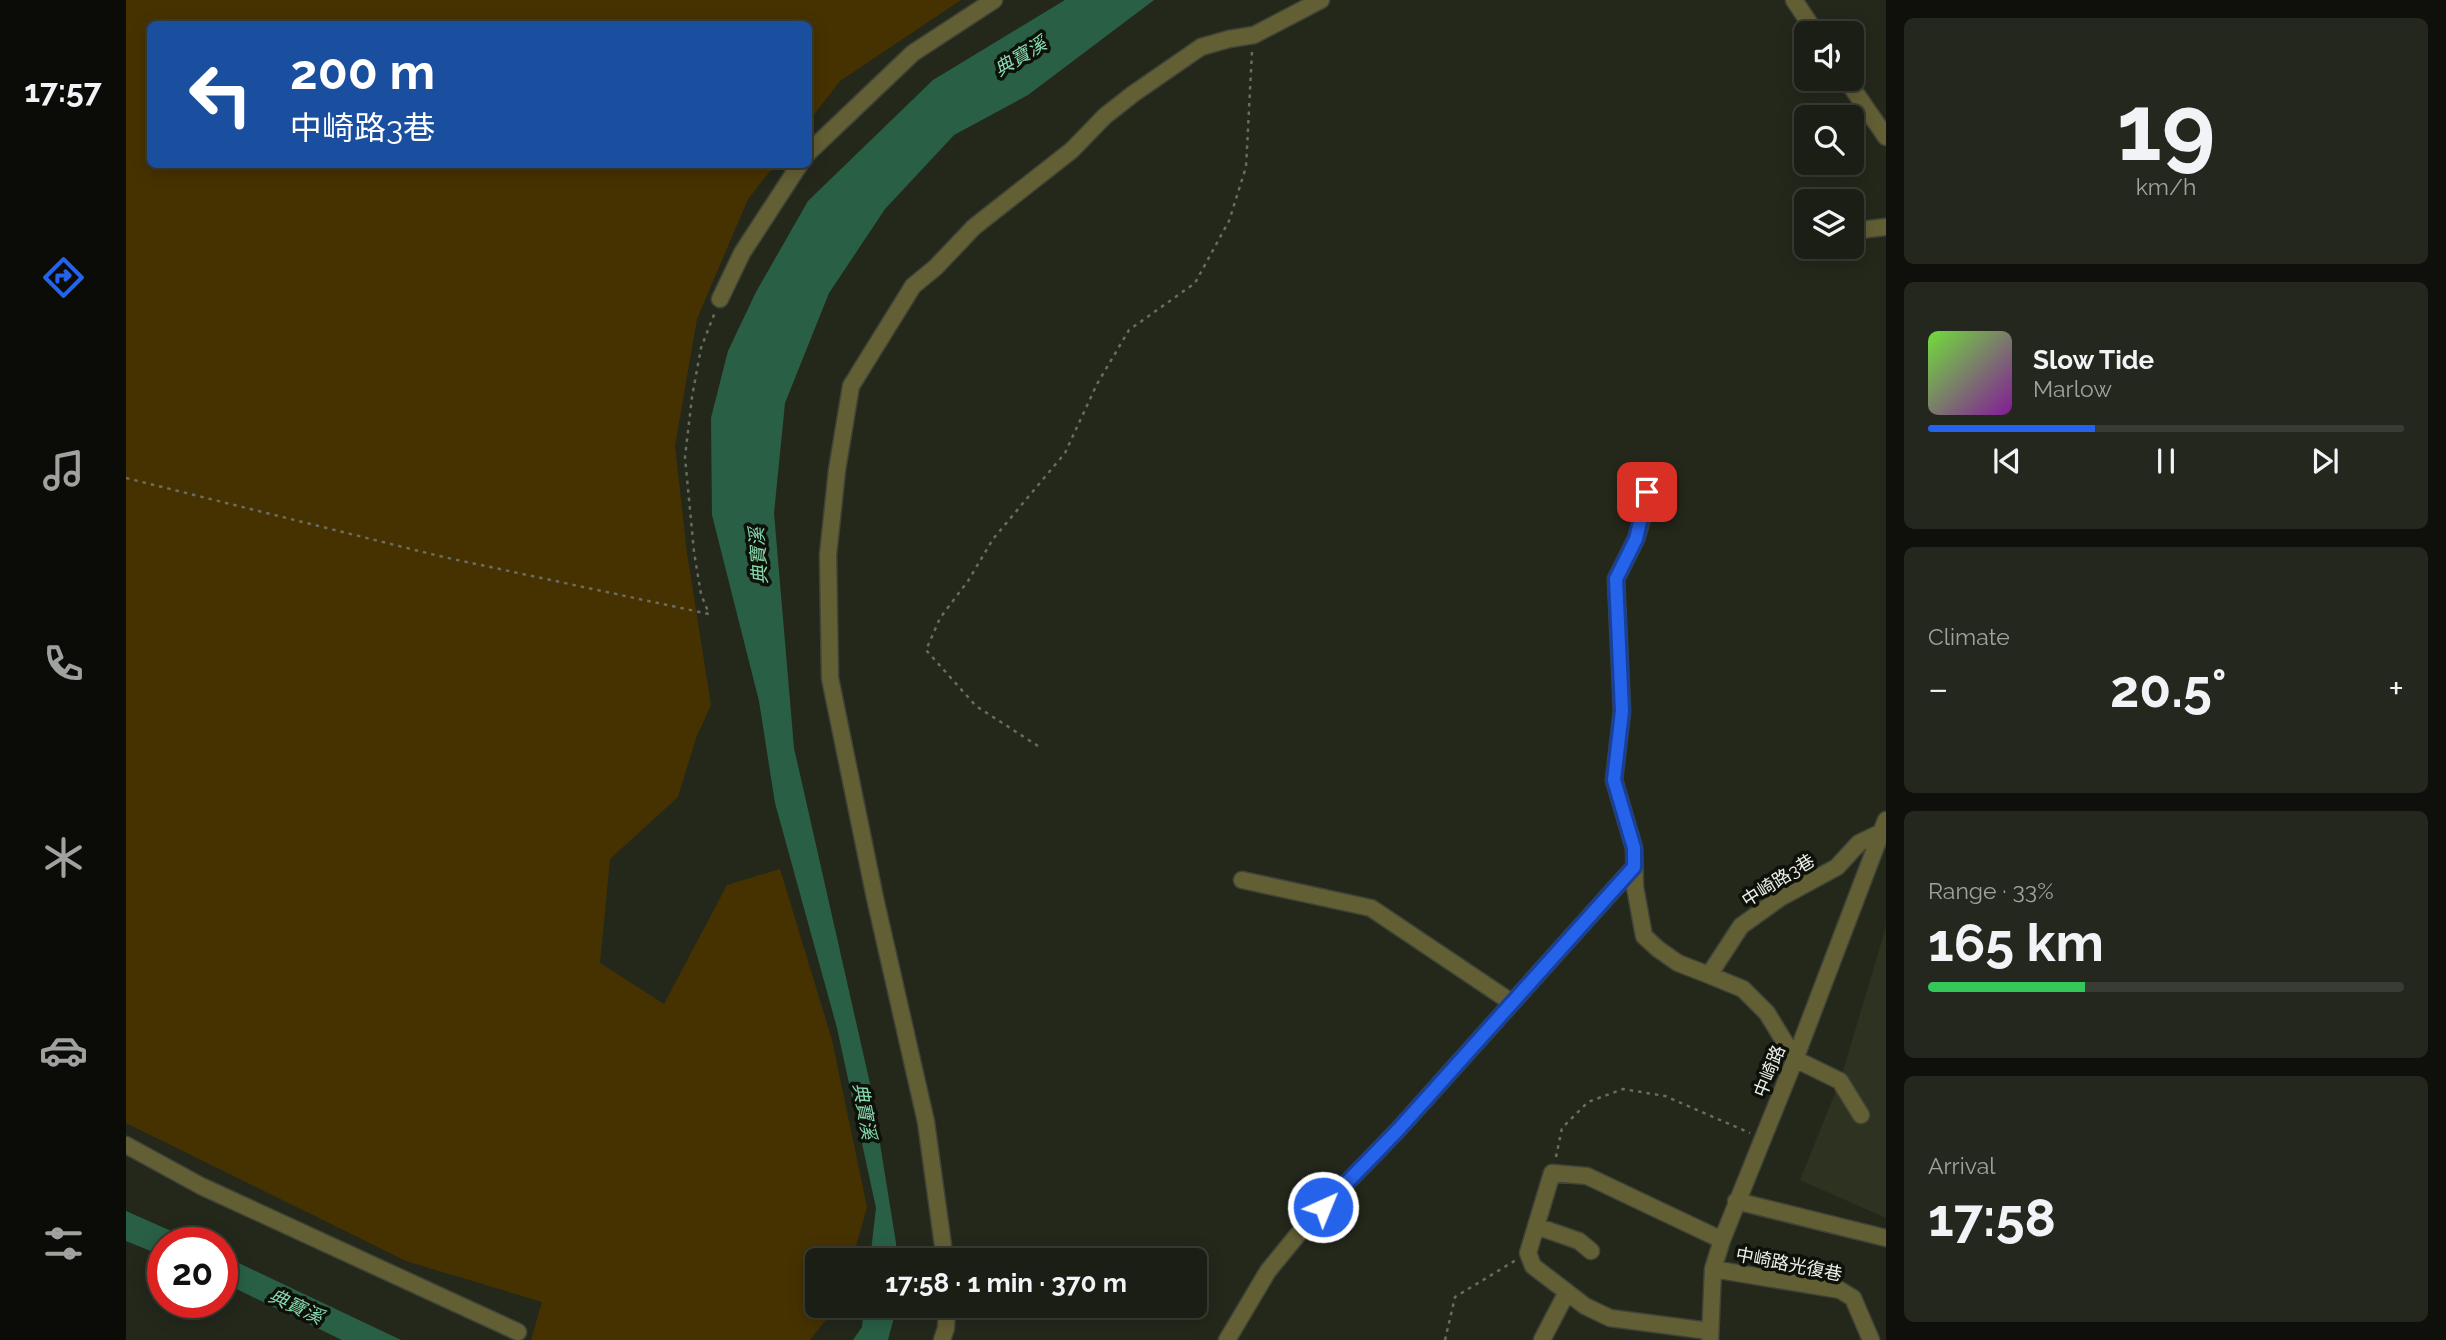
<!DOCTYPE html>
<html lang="en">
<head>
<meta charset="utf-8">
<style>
	:root { --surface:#1b1e14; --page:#24271d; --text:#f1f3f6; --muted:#a0a2a0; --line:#393c34; --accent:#2563eb }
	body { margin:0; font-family:Raleway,"Noto Sans TC",sans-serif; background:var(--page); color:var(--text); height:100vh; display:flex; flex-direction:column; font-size:26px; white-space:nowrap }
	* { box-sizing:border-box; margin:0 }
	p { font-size:23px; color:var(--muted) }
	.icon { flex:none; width:38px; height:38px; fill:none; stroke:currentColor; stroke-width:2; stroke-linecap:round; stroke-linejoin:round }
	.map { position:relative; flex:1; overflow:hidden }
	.drawer { display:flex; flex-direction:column; gap:18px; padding:18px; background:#0f100b; width:560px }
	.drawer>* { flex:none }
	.top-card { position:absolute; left:21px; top:21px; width:665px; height:147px; border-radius:10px; box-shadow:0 4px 18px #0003,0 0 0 2px var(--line); background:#1a4fa0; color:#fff; overflow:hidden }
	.tools { position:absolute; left:1668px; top:21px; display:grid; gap:14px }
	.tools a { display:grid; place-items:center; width:70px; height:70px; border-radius:10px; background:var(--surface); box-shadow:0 4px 18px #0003,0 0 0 2px var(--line); font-size:35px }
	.speed { position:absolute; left:21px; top:1227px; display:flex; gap:14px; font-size:35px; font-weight:700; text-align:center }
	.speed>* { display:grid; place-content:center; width:91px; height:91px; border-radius:50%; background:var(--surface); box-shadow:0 4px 18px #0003,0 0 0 2px var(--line); line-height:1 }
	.speed .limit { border:10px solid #d22; background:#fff; color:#111 }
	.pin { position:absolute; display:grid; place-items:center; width:60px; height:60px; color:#fff; margin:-30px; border-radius:14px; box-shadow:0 4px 10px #0006 }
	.me { position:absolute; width:77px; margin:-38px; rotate:44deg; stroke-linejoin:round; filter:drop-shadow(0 0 5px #0008) }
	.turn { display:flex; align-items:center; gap:24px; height:147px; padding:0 28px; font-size:32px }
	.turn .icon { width:91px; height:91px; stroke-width:2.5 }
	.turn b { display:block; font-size:49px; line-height:60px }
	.big { font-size:52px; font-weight:700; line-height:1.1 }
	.drawer .tile { flex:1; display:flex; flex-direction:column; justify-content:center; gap:10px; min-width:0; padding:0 24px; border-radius:10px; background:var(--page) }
	.drawer .dial { align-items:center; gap:0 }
	.dial b { font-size:91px; line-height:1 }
	.song { display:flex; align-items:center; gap:21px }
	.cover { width:84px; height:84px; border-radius:10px; background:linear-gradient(135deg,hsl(100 70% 55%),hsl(290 70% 35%)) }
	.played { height:7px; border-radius:4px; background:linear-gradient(90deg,var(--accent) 35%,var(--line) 35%) }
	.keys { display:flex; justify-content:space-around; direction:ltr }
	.heat { display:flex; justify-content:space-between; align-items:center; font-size:38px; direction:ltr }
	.charge { height:10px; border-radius:5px; background:linear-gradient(90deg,#34c759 33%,var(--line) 0) }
	.trip { position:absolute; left:679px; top:1248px; width:402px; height:70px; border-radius:10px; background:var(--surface); box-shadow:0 4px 18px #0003,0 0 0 2px var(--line); font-weight:700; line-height:70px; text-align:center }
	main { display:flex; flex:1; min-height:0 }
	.menu { display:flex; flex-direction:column; width:126px; justify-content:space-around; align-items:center; background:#0b0c08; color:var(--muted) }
	.menu .icon { width:49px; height:49px }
	.menu .selected { color:var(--accent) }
	.menu b { font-size:32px; color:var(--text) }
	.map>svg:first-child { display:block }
	.built { fill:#2d3320 }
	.green { fill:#463200 }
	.water { fill:#296045 }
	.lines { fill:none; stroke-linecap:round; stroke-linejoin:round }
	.minor-casing { stroke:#404438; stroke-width:19 }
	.path { stroke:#696c61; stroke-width:2.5; stroke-dasharray:3.5 5; stroke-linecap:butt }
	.minor { stroke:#635f35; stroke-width:16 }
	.route-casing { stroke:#184099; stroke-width:18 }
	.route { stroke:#2563eb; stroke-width:12 }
	.labels { text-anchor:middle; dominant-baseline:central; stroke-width:7; stroke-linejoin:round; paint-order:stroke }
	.street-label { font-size:18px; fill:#edf0e8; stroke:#0e100a }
	.water-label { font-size:19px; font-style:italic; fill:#86daad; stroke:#0e100a }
</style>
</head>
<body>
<main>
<nav class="menu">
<b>17:57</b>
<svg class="icon selected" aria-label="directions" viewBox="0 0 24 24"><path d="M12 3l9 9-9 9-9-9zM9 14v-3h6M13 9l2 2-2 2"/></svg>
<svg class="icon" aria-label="music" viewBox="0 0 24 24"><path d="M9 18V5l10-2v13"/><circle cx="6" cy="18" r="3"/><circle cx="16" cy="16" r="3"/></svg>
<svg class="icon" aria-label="phone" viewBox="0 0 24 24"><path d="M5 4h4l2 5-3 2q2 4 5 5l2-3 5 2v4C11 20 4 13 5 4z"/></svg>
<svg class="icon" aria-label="climate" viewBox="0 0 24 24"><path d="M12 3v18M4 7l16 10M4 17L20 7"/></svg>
<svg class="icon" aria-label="car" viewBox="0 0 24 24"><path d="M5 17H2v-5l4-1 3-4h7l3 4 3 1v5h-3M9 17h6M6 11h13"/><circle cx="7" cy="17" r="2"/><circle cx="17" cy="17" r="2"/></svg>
<svg class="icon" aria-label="filters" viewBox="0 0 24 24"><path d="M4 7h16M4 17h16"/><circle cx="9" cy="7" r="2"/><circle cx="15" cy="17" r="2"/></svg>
</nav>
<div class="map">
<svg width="1760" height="1340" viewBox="0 0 1760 1340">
	<rect width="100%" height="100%" fill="#24281b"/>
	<path class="built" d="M1760 927V1218L1674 1180 1714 1081Z"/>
	<path class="green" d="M0 0H835L714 81 683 121 682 24H24V164L649 165 622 199 571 319 549 446 561 553 585 705 570 738 552 797 484 859 474 963 538 1004 601 885 654 869 706 1040 741 1207 726 1260H691V1306H711L684 1340H405L416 1302 280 1261 0 1123Z"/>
	<path class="water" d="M939 0H1028L902 95 828 135 759 209 703 293 659 403 648 513 668 748 745 1088 770 1243 771 1260H744L750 1208 711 1028 649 803 633 701 586 515 585 418 602 351 630 292 682 201 807 80Z
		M0 1211 70 1242H37V1256L0 1241Z
		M96 1255 275 1340H216L96 1282Z
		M738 1306H771L762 1340H727L736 1327Z"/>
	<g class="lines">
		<g class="minor-casing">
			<path id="minor" d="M1668 0 1690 33
				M1720 79 1760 137
				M682 153 787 53 868 0
				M1726 231 1760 227
				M594 299 616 253 674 164
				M1525 472 1518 512 1510 539 1490 579 1496 711 1488 780 1508 848 1509 887 1518 936 1532 949 1552 963 1583 975 1615 926 1654 898 1711 867 1733 843 1756 832
				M1116 880 1245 908 1385 1002
				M1583 975 1617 989 1641 1013 1669 1059 1714 1081 1735 1115
				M0 1145 75 1186 392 1332
				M1610 1201 1760 1238
				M1410 1226 1453 1241 1465 1251
				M819 1260 800 1122 749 898 704 678 702 555 711 470 725 386 787 286 810 267 848 227 946 150 979 116 1007 94 1075 47 1103 39 1128 35 1195 0
				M1587 1269 1714 1290 1727 1298 1745 1340
				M1583 1331 1484 1318 1459 1306 1407 1266 1402 1253 1426 1173 1461 1176 1596 1240
				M816 1340 820 1328 821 1306
				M1101 1340 1142 1271 1178 1227 1272 1130 1508 867
				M1416 1340 1441 1292
				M1584 1340 1587 1269 1596 1240 1669 1059 1760 820"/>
		</g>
		<path class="path" d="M0 478 313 556 583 614 575 594 568 552 559 457 566 397 575 348 589 312
			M912 746 850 706 800 650 814 618 842 581 867 539 939 453 971 384 1003 330 1069 283 1103 221 1120 167 1126 52
			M1430 1157 1436 1128 1462 1102 1497 1089 1539 1096 1624 1133
			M1319 1340 1329 1297 1390 1260"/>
		<use href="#minor" class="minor"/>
	</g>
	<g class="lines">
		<g class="route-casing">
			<path id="route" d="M1197 1207 1272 1130 1508 867V848L1488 780 1496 711 1490 579 1510 539 1521 492"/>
		</g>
		<use href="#route" class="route"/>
	</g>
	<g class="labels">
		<g class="street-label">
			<text transform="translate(1652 880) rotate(-32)">中崎路3巷</text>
			<text transform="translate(1643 1071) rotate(-68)">中崎路</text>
			<text transform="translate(1663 1264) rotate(11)">中崎路光復巷</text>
		</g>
		<g class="water-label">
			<text transform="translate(894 56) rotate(-31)">典寶溪</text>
			<text transform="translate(632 556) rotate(-94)">典寶溪</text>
			<text transform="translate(739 1111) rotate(80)">典寶溪</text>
			<text transform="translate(170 1306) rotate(25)">典寶溪</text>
		</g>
	</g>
</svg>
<div class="tools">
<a><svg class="icon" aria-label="sound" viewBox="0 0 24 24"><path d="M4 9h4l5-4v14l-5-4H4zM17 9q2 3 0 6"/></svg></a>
<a><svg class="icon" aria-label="search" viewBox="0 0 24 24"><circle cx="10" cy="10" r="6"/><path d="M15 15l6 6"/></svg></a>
<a><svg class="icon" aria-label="layers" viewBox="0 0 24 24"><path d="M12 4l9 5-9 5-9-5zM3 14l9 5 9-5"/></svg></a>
</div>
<div class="speed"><div class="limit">20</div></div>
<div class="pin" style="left:1521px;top:492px;background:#d93025"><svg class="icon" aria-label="arrive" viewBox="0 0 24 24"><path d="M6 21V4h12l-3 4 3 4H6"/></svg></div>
<svg class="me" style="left:1197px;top:1207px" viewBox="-20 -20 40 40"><circle r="17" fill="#2563eb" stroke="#fff" stroke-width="3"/><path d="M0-11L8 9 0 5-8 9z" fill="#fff"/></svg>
<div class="trip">17:58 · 1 min · 370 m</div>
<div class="top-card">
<div class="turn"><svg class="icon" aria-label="left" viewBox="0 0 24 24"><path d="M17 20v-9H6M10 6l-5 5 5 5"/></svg><div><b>200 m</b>中崎路3巷</div></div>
</div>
</div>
<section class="drawer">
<div class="tile dial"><b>19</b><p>km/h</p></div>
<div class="tile">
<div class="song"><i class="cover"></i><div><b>Slow Tide</b><p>Marlow</p></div></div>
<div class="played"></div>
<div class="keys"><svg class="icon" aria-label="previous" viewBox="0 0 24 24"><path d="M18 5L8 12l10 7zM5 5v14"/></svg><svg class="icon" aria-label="pause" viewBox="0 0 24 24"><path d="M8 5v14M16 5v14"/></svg><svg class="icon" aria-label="next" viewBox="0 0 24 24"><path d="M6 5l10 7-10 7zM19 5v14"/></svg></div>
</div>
<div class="tile"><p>Climate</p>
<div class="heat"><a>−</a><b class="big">20.5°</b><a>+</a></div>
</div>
<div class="tile"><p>Range · 33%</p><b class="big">165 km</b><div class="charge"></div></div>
<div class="tile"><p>Arrival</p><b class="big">17:58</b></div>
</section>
</main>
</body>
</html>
